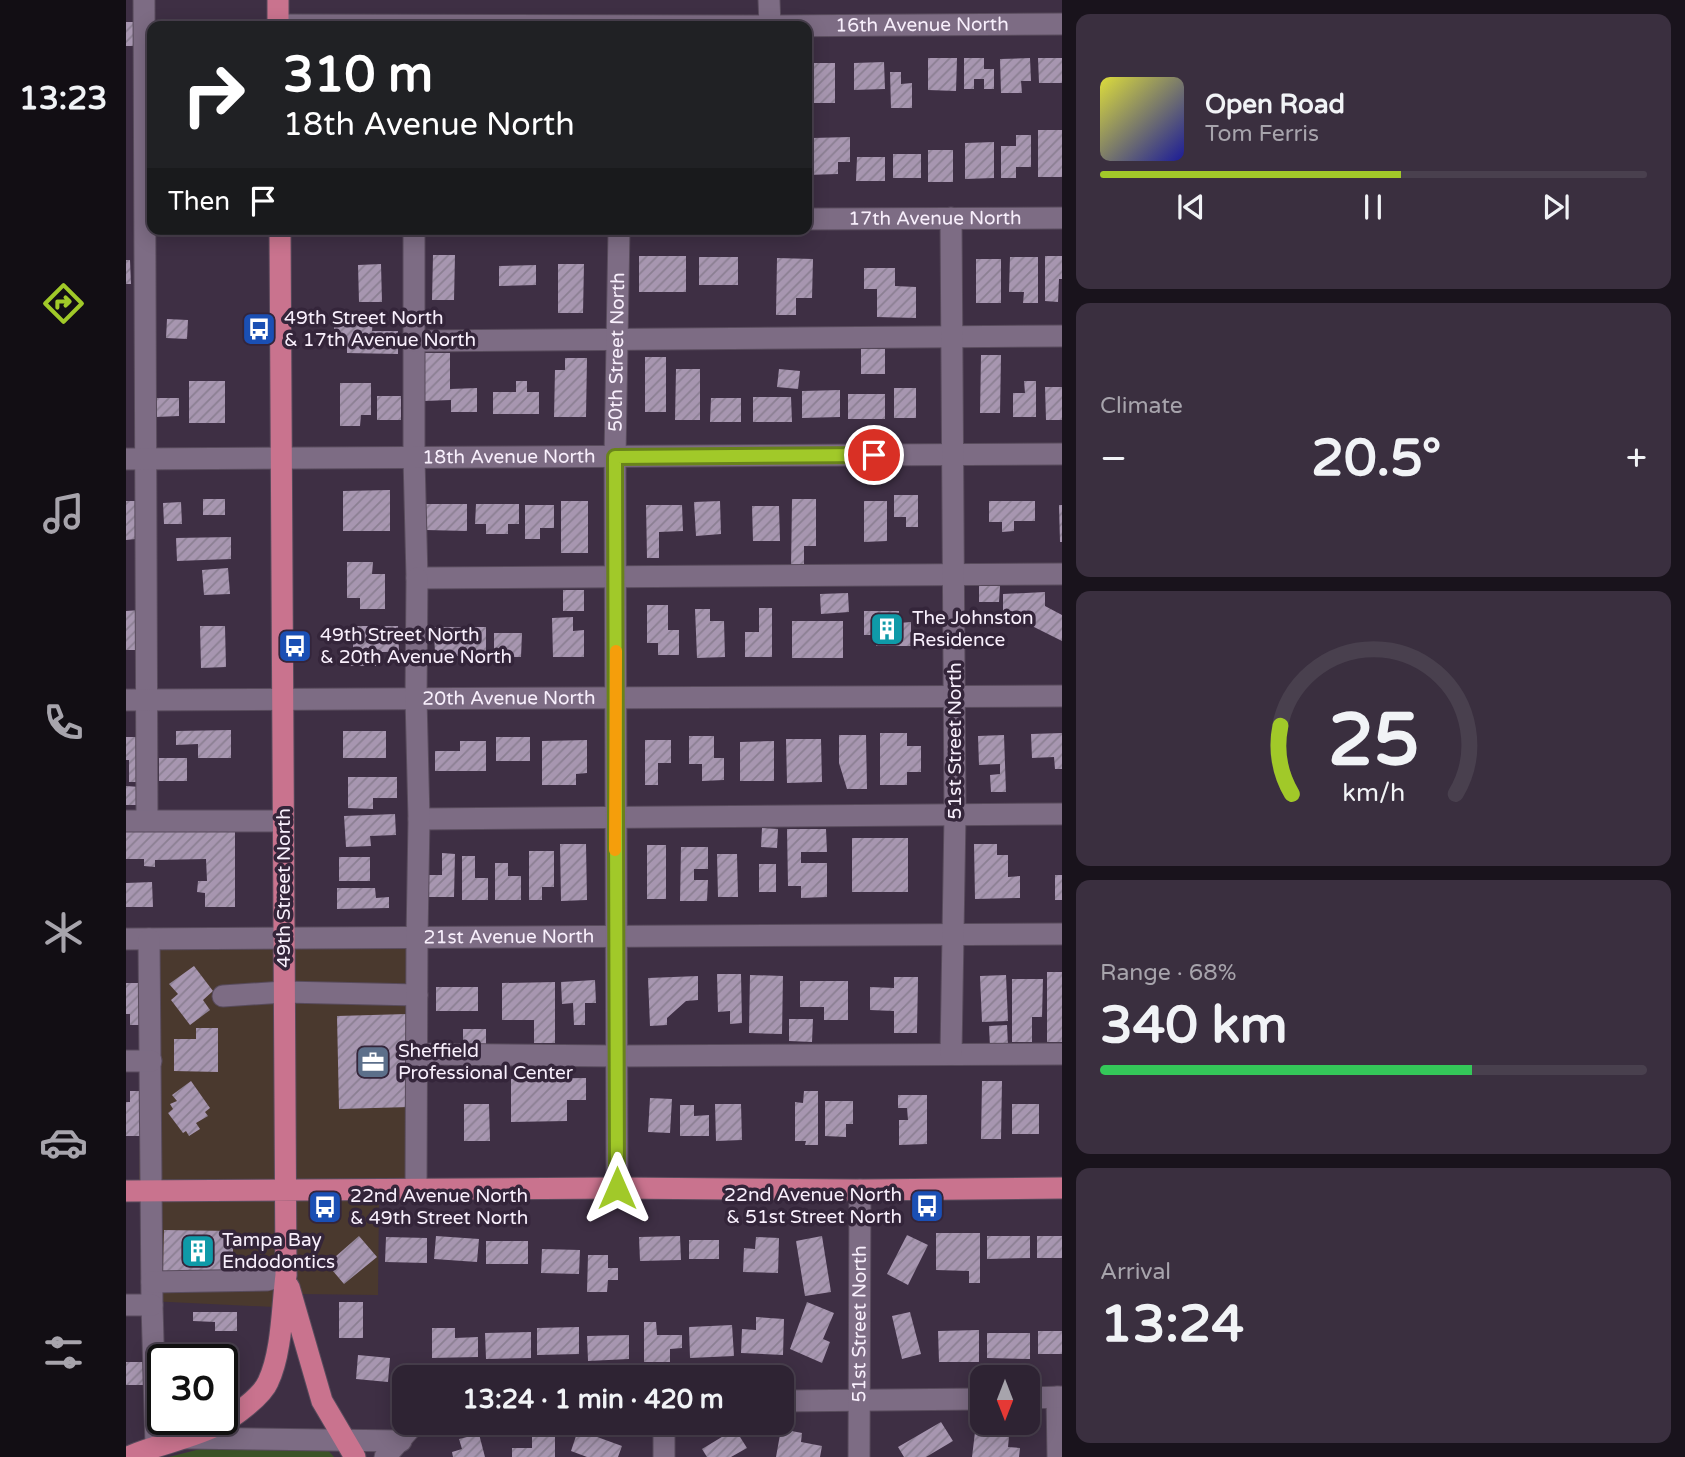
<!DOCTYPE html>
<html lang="en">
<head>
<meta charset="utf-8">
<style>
	:root { --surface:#2e2333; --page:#3a2f3f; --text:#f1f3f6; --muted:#a7a4ac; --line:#49404e; --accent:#a1c929 }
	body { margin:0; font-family:"Varela Round",sans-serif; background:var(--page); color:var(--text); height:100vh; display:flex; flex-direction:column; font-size:26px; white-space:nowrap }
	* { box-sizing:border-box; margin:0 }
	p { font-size:23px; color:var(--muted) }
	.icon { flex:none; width:38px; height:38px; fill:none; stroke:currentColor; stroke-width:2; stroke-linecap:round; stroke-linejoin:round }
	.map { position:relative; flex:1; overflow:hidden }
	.side { display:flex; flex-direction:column; gap:14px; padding:14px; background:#19131c; width:623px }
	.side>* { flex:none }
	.top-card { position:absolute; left:21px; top:21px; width:665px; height:214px; border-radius:14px; box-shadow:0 4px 18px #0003,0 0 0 2px var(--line); background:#202124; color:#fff; overflow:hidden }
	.needle { width:46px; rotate:180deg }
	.buttons { position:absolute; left:844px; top:1365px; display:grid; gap:14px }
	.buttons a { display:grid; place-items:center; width:70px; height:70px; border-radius:14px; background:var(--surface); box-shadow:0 4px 18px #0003,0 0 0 2px var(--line); font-size:35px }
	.speed { position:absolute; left:21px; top:1344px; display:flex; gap:14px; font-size:35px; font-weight:700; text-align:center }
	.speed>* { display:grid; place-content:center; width:91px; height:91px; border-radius:50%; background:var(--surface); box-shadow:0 4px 18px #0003,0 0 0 2px var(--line); line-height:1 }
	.speed .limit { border:4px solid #111; border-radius:10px; background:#fff; color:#111 }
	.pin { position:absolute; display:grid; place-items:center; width:60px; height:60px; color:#fff; margin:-30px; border:4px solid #fff; border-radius:50%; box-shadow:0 2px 7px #0007 }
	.me { position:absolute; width:77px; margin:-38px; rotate:0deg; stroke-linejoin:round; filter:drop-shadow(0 0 5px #0008) }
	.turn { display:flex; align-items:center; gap:24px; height:147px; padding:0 21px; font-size:32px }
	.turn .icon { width:91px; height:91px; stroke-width:2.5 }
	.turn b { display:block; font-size:49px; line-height:60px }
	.then { display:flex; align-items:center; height:66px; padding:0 21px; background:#0003; gap:14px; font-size:26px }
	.big { font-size:52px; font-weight:700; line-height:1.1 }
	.side .card { flex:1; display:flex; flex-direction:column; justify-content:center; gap:10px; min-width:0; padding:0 24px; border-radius:14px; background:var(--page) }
	.side .dial { align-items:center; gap:0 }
	.dial svg { height:182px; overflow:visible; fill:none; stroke:var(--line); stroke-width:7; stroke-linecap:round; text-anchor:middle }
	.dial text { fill:var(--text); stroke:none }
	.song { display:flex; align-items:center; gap:21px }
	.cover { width:84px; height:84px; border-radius:10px; background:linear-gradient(135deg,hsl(60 70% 55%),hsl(240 70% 35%)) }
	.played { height:7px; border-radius:4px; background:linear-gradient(90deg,var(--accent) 55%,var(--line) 55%) }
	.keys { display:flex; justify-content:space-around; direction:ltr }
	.heat { display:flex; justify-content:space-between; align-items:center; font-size:38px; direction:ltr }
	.charge { height:10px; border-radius:5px; background:linear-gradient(90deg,#34c759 68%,var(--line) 0) }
	.trip { position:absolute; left:266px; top:1365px; width:402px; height:70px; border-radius:14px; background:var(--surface); box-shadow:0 4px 18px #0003,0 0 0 2px var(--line); font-weight:700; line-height:70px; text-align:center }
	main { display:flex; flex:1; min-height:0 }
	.dock { display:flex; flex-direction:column; width:126px; justify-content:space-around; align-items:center; background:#120e14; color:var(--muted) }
	.dock .icon { width:49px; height:49px }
	.dock .selected { color:var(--accent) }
	.dock b { font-size:32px; color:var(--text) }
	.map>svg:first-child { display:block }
	.commercial { fill:#4a392e }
	.grass { fill:url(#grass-tufts) }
	.building { fill:url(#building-hatch) }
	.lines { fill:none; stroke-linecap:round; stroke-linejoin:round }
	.minor-casing { stroke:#584b5c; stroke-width:23 }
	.major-casing { stroke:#584b5c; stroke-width:23 }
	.minor { stroke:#7d6c84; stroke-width:21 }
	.major { stroke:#c9738e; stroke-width:21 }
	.route-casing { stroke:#69831b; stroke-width:18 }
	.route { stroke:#a1c929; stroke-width:12 }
	.slow { stroke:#f59e0b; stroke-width:12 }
	.labels { text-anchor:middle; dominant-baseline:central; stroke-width:7; stroke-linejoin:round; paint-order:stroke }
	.street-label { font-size:19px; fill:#f8effc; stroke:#34253a }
	.poi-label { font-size:19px; fill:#f8effc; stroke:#34253a; text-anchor:start }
</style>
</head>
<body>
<main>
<nav class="dock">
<b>13:23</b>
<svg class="icon selected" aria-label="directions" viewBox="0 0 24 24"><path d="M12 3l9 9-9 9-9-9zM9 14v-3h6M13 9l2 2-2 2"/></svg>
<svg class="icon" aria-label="music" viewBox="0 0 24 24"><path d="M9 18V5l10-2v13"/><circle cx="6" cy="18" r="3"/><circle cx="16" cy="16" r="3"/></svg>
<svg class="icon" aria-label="phone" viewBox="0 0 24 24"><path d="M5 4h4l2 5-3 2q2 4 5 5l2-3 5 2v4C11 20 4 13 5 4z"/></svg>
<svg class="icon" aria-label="climate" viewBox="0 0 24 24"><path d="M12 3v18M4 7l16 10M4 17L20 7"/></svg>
<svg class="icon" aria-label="car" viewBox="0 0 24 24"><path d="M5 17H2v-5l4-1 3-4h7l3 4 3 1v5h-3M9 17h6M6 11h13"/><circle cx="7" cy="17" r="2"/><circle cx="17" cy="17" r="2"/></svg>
<svg class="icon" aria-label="filters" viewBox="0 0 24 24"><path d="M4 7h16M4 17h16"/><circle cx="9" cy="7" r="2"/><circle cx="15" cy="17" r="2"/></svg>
</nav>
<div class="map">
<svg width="936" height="1457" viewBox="0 0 936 1457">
	<defs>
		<pattern id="grass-tufts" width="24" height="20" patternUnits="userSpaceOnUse" patternTransform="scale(1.75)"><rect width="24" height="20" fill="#3b5327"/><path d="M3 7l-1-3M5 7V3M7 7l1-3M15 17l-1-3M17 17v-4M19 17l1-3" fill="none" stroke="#586c47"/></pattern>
		<pattern id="building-hatch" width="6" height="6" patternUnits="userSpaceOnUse" patternTransform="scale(1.75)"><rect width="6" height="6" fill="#a796b0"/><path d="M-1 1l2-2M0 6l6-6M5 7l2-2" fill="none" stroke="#8b7f92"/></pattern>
	</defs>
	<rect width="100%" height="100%" fill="#3e2f44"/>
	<path class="commercial" d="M295 947 294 1180H168L166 948Z
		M17 948H150L151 1180 13 1182Z
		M253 1198 252 1295 174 1294 168 1274V1199Z
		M151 1199 152 1268 148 1307 23 1301 15 1200Z"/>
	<path class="grass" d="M82 1447H199L208 1457H43Z"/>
	<path class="building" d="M92 20V26H69V21Z
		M0 22H8V46H0Z
		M802 58H831L830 91 802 90Z
		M838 58H858V69H868V89H858V79H848V89H838Z
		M904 58 905 81H895L896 93H875L874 59Z
		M912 58H936V83H913Z
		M758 62 759 89 728 90V63Z
		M681 63H709V103H681Z
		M764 72H775V84L786 83V108H765Z
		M912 130H936V177H912Z
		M890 135H905V167H890V178H875V146H890Z
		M724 137V162H712V174L681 175V150H686V138Z
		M868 142V178L839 179V143Z
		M802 150H827V182H802Z
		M767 154H795V178H767Z
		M731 157H759V181H730Z
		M307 255H329L328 300H306Z
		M513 256H560V292H513Z
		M919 256H936V279H933L932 302 919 301Z
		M573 257H612V285H573Z
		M884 257H912V303H897L898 292H883Z
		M651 258 687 259 686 298H670V315H650Z
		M850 259H875V303H850Z
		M0 260H4L5 284H0Z
		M255 264 256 302H233L232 265Z
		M432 264H458L457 313H432Z
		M410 265V285L373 286V266Z
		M738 268H769V286L790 287V318L751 317V289H738Z
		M41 319 62 320 61 339 40 338Z
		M208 319H247L246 331H272V354L221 353V342H208Z
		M735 349H759V374H735Z
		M297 353H324V389L351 388V412H325V400L298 401Z
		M855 355H875L874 413H854Z
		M519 357H540V412H519Z
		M439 358H461L460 417H428L429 370H439Z
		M550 369H574V420H549Z
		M653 369 674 371 672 389 651 387Z
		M63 381H99V423H63Z
		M390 381H401V392H413V414H367V392H390Z
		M898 381H910V417H887V393H899Z
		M214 383H245V415H235L234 426H214Z
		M919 387H936V420H920Z
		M768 388H790V418H768Z
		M714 390V417L676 418V391Z
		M722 394H759V419H722Z
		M251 396H275V420H251Z
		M627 397H665L666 422H627Z
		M30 398H53V416L30 417Z
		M585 398H615V422H584Z
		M264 490V531H217V491Z
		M768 495H792V527H780V517H768Z
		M77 499H99V515H77Z
		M666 499H690V546H678V570H665Z
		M0 501H9L10 539 0 540Z
		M435 501H462V553H435Z
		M594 501 595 534 570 536 568 502Z
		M738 501H761V541L738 542Z
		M863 501H909V521H888V531L876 532V522H863Z
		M55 502 56 524H38L37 503Z
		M300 504H341V531L300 530Z
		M350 504H393V524H382V534H360V524H349Z
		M399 505H428V528H414V539H399Z
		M520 505H556L557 531 533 532V558H521Z
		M933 505H936V542H934Z
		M626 506H653L654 541H627Z
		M105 537V559L51 561 50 538Z
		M221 562H247L246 574H259V609H234V598H221Z
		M102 568 104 594 78 595 76 570Z
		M853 586H874L873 602H853Z
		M437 590H458V611H437Z
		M919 592V606L936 615V641L902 624H877V594Z
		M722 593 723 612 695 614 694 594Z
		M521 605H542V630H553V655H532V643H521Z
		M633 608H646V657H619V632H633Z
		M569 609H584V621H598L599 657 571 658Z
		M14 610V650H0V611Z
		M738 611H773V623L785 622V646H750V635H738Z
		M447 617V631L458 630V657H427L426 618Z
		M666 621H717V658H666Z
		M74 626H99L100 667 75 668Z
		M227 626H272L273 652H250V666H216V653L227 652Z
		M308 627H360V656H309Z
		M368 633H396L395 657H368Z
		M105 730V758H72V744L50 745V731Z
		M217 731H260V758H217Z
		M754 733H781V746H795V772H781V785H754Z
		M936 733V769H929L928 757 906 758 905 734Z
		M713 735H740L741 789H721L713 763Z
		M878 735 880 792H865L864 775 874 774V764L853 765 852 736Z
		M563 736H588V758H598V780L576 781V764H563Z
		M0 737H16L15 782H3V760H0Z
		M370 737H404V761H370Z
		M660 739H695L696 782 661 783Z
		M461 740V773L450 774V785H416V741Z
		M519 740H545V763H532V785H519Z
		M334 741H360V771H309V751H334Z
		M648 741V781H614V742Z
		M33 758H61V781H33Z
		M222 777H271V798H247V809L222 808Z
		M0 786 14 787V805H0Z
		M269 814 270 835 244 836 245 846 220 847 218 816Z
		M636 828 652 829 651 848 635 847Z
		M661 829H700L701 852H675V863H701V897L675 898V886H662Z
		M0 831H109V907H79V893L71 892 72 881H81L80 859 29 860V867L18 866V859H0Z
		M726 838H782V892H726Z
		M434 844H460L461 900 435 901Z
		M848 844H871V855H882V877L894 876V898L849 899Z
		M521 845H540V899H521Z
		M555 847H582V869H568V880H582L581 901H554Z
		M403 851H428V887H416V900H403Z
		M316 853 329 854 328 897H303V875H316Z
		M591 854H611L612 897H592Z
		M336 856H349V878H362V900H336Z
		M213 857H244V881H213Z
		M369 863H382V876H395V900H369Z
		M633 864H650V892H633Z
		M929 875H936V900H929Z
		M26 882 27 907H0V883Z
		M211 888H249L250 898 263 897V908L211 909Z
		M68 966 87 991 77 1000 84 1010 64 1025 45 1000 52 994 43 984Z
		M921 972H936V1042H921Z
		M591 974H615L616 1023 604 1024V1011L592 1012Z
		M624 975 657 976 656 1034 623 1033Z
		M880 975 882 1021 856 1022 854 976Z
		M572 976V1000L560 1001 541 1018V1025L524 1026 522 978Z
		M768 977H792L791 1033H768V1011L744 1010V987L768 988Z
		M886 979H917L916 1017H906V1042H886Z
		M469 980 470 1003H459V1025H448L447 1003 436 1004 435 982Z
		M674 981H722V1020H698V1007H674Z
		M429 982V1043H408V1020H376V983Z
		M0 983H16V1025H4V1014H0Z
		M310 987H352V1011H310Z
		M281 1014 284 1107 213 1109 211 1016Z
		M663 1019H687L686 1042 663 1041Z
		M881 1025 882 1046 864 1047 863 1026Z
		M70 1028H92V1072L48 1071V1039H70Z
		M337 1029H360V1049H337Z
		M460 1078V1100H441V1121L385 1122V1079Z
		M65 1081 84 1108 79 1112 82 1116 70 1123 74 1129 63 1136 60 1131 57 1133 42 1113 47 1109 44 1104 51 1101 46 1095Z
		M856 1081H876L875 1139H855Z
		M4 1091H16V1136H0V1102H4Z
		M678 1091H692V1145H679L680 1141H669V1102L677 1103Z
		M772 1095H801V1144L773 1145V1120H782L781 1108H772Z
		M524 1098 546 1099 544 1133 522 1132Z
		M699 1101H727V1124H720V1137L699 1136Z
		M338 1104H363L364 1141H338Z
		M589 1104H615L616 1140 590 1141Z
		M886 1104H913V1134H886Z
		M554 1105H568V1116L583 1115V1136H554Z
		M38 1230 107 1231V1273L37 1272Z
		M810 1233H854V1283H843V1271L810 1270Z
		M781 1235 802 1245 782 1285 761 1274Z
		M233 1236 251 1257 218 1284 201 1264Z
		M310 1236 353 1239 351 1262 308 1259Z
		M554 1236 555 1260 514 1261 513 1237Z
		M696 1236 705 1292 679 1296 670 1241Z
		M861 1236H904V1258L861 1259Z
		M911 1236H936V1258H911Z
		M260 1237 301 1238V1263L259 1262Z
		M630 1237 653 1238 652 1273 617 1272 618 1248 629 1249Z
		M563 1240H593V1259H563Z
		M360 1241H402V1264H360Z
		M416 1249 454 1250 453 1274 415 1273Z
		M462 1255H482V1268H492V1280H482L481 1292H461Z
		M213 1302H237V1338H213Z
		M681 1302 708 1313 697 1339 704 1342 696 1363 664 1349Z
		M67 1312H111V1331H89V1322L67 1321Z
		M784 1312 795 1354 776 1359 766 1316Z
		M630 1317 658 1319 657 1355 615 1353 616 1329 630 1330Z
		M518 1322H530L531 1335H556V1348L544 1349V1362H518Z
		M606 1325 608 1356 564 1358 563 1327Z
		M453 1327V1354L411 1355V1328Z
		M306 1328H329V1338L352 1337V1357L306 1358Z
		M853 1330V1362H813L812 1331Z
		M912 1331H936V1354H912Z
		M405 1332V1358L360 1359 359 1333Z
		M861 1333H904V1359L861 1358Z
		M503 1335V1359L462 1361 461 1336Z
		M100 1350 101 1380H96V1360H50V1352Z
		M232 1355 264 1358 262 1382 230 1379Z
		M0 1362H18V1385H0Z
		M815 1422 827 1441 800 1457H778L772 1447Z
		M609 1429 621 1448 605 1457H581L576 1449Z
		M655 1429 676 1433 675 1442 696 1446 694 1457H650Z
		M452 1430 496 1446 492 1457H461L445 1451Z
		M849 1432 883 1436 882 1447 894 1448 893 1457H846Z
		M353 1434 359 1457H327L326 1452 336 1449 333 1439Z
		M406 1436H429V1457H386V1448H406Z"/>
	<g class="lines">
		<g class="minor-casing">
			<g id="minor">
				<path d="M18 0 21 820"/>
				<path d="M643 0 644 26"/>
				<path id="s1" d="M152 25 644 26 936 24"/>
				<path id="s2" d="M681 219 936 218"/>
				<path d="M288 229V458L291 578 936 574"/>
				<path d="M289 341 936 336"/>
				<path id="s3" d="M0 459 936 454"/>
				<path id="s4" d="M0 700 936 696"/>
				<path d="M293 819 936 814"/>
				<path d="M0 821H157"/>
				<path id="s5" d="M0 939 936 934"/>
				<path d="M23 939 26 1305 30 1446"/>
				<path d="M97 996 158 992 291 995"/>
				<path d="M291 1054 490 1056 936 1054"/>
				<path d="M825 1054 829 815 825 218"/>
				<path d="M0 1061H25"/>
				<path id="s6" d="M491 1188 489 457 493 229"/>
				<path d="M290 1189 291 938 293 819 290 698 291 578"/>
				<path d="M26 1282 141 1280 160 1275"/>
				<path d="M0 1305H26"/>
				<path d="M931 1397 932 1457"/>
				<path d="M901 1398 936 1397"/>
				<path d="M656 1401 856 1399"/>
				<path d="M60 1438 275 1441"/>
				<path d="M259 1457 289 1423"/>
				<path d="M538 1457V1423"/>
				<path id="s7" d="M733 1457 734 1190"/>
			</g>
		</g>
		<g class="major-casing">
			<path id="major" d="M152 0V26
				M0 1191 491 1188 734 1190 936 1188
				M163 1287 196 1401 229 1457
				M2 1457C31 1444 65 1439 94 1424 108 1417 136 1396 142 1382 156 1353 156 1307 160 1275L154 229"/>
		</g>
		<use href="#minor" class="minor"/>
		<use href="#major" class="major"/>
	</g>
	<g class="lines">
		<g class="route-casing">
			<path id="route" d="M491 1188 489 457 748 455"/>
		</g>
		<use href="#route" class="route"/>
		<path class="slow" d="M489 850 490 651"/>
	</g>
	<defs>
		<g id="bus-square" transform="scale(1.75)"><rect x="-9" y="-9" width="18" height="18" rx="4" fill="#1a4fb4" stroke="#34253a"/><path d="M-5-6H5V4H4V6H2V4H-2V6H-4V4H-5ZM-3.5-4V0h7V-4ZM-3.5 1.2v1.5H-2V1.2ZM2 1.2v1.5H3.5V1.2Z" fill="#fff"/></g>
		<g id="building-square" transform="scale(1.75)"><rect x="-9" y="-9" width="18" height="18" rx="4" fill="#0f9aa8" stroke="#34253a"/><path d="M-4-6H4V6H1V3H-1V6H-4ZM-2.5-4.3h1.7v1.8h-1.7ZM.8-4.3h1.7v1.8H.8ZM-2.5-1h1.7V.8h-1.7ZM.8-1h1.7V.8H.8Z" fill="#fff"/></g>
		<g id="office-square" transform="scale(1.75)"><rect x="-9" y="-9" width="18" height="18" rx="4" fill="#5c6f8a" stroke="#34253a"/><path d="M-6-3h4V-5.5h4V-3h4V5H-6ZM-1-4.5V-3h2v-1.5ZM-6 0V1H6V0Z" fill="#fff"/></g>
	</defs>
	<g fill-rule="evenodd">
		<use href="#bus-square" x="133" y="329"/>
		<use href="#building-square" x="761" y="629"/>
		<use href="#bus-square" x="169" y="646"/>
		<use href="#office-square" x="247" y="1062"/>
		<use href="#bus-square" x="801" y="1206"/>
		<use href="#bus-square" x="199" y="1207"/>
		<use href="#building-square" x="72" y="1251"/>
	</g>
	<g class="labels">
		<g class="street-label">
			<text stroke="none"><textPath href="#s1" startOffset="644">16th Avenue North</textPath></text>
			<text stroke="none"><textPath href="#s2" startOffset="128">17th Avenue North</textPath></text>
			<text stroke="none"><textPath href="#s6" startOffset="836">50th Street North</textPath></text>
			<text stroke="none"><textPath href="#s3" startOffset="383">18th Avenue North</textPath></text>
			<text stroke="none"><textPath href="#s4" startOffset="383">20th Avenue North</textPath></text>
			<text transform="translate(829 741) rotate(-90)">51st Street North</text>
			<text transform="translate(158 888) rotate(-90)">49th Street North</text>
			<text stroke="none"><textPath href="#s5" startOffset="383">21st Avenue North</textPath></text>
			<text stroke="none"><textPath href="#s7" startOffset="133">51st Street North</textPath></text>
		</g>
		<g class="poi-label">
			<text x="158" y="318">49th Street North<tspan x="158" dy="22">&amp; 17th Avenue North</tspan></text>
			<text x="786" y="618">The Johnston<tspan x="786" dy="22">Residence</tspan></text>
			<text x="194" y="635">49th Street North<tspan x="194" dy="22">&amp; 20th Avenue North</tspan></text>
			<text x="272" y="1051">Sheffield<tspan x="272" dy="22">Professional Center</tspan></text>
			<text x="776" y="1195" text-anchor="end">22nd Avenue North<tspan x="776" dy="22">&amp; 51st Street North</tspan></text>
			<text x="224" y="1196">22nd Avenue North<tspan x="224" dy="22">&amp; 49th Street North</tspan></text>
			<text x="96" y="1240">Tampa Bay<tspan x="96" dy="22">Endodontics</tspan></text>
		</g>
	</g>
</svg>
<div class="buttons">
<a><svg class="needle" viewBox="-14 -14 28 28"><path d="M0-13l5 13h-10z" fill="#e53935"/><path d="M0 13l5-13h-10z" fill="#a7a4ac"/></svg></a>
</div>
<div class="speed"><div class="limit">30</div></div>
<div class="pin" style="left:748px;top:455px;background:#d93025"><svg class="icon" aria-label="arrive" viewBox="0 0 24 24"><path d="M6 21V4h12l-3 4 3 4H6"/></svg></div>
<svg class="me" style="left:491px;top:1188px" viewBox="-20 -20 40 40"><path d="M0-17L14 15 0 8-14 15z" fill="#a1c929" stroke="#fff" stroke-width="4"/></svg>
<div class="trip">13:24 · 1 min · 420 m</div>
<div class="top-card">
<div class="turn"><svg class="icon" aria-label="right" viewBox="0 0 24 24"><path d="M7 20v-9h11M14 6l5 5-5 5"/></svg><div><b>310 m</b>18th Avenue North</div></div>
<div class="then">Then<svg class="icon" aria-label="arrive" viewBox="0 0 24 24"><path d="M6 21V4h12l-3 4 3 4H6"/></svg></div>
</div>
</div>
<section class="side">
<div class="card">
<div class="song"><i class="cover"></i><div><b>Open Road</b><p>Tom Ferris</p></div></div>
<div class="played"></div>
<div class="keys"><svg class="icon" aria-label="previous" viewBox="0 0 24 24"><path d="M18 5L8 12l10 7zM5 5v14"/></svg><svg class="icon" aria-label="pause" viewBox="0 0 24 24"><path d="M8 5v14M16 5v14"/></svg><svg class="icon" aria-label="next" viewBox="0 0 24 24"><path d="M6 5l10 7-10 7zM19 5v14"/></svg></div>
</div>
<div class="card"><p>Climate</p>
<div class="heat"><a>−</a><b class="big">20.5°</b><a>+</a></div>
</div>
<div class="card dial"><svg viewBox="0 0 100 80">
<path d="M14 69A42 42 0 1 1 86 69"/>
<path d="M14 69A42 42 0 0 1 9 39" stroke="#a1c929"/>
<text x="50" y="56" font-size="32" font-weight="700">25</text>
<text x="50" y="72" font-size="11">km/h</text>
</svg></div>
<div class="card"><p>Range · 68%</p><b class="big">340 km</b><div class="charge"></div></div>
<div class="card"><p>Arrival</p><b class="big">13:24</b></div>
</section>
</main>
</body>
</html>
